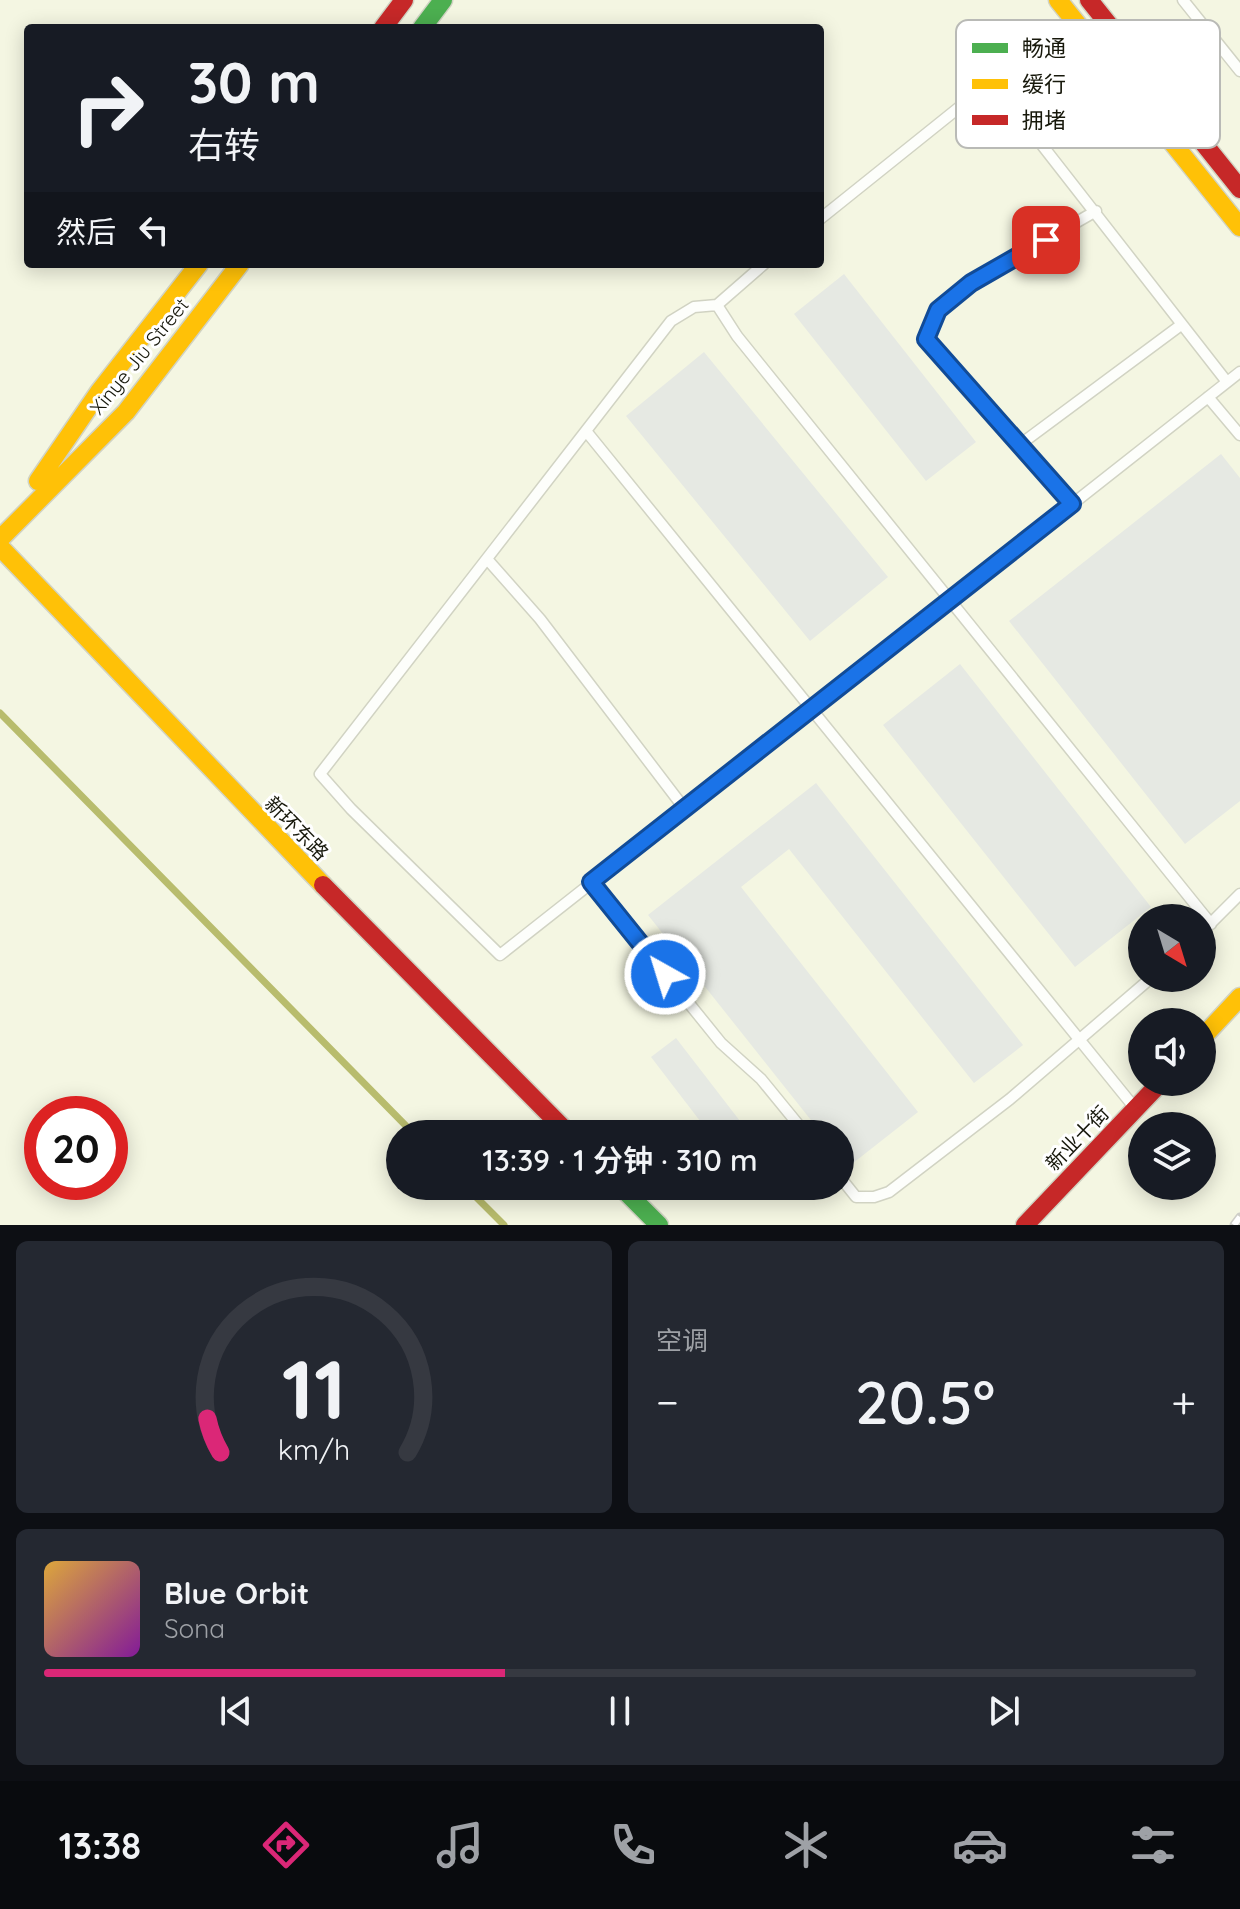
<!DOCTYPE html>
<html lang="zh">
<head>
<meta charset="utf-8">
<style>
	:root { --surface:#171b24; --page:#242831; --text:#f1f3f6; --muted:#9ea1a6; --line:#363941; --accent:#db2777 }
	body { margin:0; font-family:Quicksand,"Noto Sans SC",sans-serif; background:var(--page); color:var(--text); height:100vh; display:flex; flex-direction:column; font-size:30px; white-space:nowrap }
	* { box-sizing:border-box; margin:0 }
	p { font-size:26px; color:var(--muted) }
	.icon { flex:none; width:44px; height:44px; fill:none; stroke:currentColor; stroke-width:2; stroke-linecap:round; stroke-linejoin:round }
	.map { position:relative; height:1225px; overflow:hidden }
	.sheet { display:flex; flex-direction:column; gap:16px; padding:16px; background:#0d0f14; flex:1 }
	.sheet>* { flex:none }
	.top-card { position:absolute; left:24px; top:24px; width:800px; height:244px; border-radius:8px; box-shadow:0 4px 20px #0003; background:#171b24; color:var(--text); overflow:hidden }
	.needle { width:52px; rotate:142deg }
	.fabs { position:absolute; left:1128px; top:904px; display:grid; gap:16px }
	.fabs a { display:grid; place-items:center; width:88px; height:88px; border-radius:50%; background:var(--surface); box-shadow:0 4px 20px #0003; font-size:40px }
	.speed { position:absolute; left:24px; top:1096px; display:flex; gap:16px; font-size:40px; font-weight:700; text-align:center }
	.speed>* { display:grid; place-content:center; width:104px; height:104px; border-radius:50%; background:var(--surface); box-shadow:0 4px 20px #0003; line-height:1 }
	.speed .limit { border:12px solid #d22; background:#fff; color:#111 }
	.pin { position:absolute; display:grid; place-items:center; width:68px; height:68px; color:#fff; margin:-34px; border-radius:16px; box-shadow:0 4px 12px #0006 }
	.me { position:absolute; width:88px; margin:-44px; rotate:321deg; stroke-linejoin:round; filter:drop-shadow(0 0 6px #0008) }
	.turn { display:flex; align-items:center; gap:28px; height:168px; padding:0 32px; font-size:36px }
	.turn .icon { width:104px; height:104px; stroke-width:2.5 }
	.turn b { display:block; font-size:56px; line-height:68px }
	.then { display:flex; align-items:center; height:76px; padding:0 32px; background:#0003; gap:16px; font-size:30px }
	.big { font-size:60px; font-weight:600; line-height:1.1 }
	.sheet .card { flex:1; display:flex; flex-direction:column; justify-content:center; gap:12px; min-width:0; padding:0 28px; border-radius:12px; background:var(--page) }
	.sheet .dial { align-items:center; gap:0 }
	.dial svg { height:208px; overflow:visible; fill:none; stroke:var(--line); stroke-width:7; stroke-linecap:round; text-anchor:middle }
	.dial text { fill:var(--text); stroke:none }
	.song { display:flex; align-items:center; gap:24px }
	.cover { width:96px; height:96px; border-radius:12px; background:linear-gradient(135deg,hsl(40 70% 55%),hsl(290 70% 35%)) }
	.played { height:8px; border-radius:4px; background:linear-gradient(90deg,var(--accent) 40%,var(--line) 40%) }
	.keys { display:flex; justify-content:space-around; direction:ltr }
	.heat { display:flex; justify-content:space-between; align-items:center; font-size:44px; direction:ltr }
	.sheet .tiles { flex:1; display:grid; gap:16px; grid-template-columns:1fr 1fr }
	.card:last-child { grid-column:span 2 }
	.trip { position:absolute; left:386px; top:1120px; width:468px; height:80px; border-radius:40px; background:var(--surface); box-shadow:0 4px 20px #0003; font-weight:600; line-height:80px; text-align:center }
	.tab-bar { display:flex; height:128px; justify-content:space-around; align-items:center; background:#090b0e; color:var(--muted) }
	.tab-bar .icon { width:56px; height:56px }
	.tab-bar .active { color:var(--accent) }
	.tab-bar b { font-size:36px; color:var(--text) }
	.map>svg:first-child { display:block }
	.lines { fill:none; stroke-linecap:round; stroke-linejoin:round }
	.stream { stroke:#b8bc6d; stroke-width:7 }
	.building { fill:#e6e9e3 }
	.lane-casing { stroke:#d1d3c3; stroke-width:13 }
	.fast-casing { stroke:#d1d3c3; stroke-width:21 }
	.slow-casing { stroke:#d1d3c3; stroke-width:21 }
	.jam-casing { stroke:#d1d3c3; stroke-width:21 }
	.lane { stroke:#fdfefb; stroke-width:10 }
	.fast { stroke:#4caf50; stroke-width:18 }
	.slow { stroke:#ffc107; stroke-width:18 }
	.jam { stroke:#c62828; stroke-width:18 }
	.rail-casing { stroke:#cecec8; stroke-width:9 }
	.rail { stroke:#fff; stroke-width:6; stroke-dasharray:18; stroke-linecap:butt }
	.route-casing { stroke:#114b97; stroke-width:20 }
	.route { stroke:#1a73e8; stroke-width:14 }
	.labels { text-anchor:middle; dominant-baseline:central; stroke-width:6; stroke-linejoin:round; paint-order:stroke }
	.street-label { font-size:20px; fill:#17180b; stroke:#fff }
	.key { fill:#fff; stroke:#b9bab6; stroke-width:2 }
	.key-label { font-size:22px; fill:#17180b }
</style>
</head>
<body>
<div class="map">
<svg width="1240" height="1225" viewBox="0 0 1240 1225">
	<rect width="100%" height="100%" fill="#f4f6e2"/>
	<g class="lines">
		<path class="stream" d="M0 713 414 1134
			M465 1186 504 1225"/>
	</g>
	<path class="building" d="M844 274 976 442 926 481 794 314Z
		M704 352 888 577 810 641 626 416Z
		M1221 454 1240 478V801L1185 844 1009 621Z
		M960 664 1151 907 1075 967 883 725Z
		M816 783 1023 1045 974 1083 789 849 741 887 918 1112 848 1167 840 1157V1134H822L648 915Z
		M676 1038 750 1134H710L651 1057Z"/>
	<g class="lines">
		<g class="lane-casing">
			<path id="lane" d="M1183 0 1240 71
				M820 219 992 81 1227 382
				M764 264 717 305 737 336 1211 924
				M717 305 694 307 671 321 320 774 351 809 500 955 1240 372
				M1208 397 1240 435
				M586 431 1134 1107
				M1018 446 1181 325
				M1072 504 926 339 938 310 971 283 1096 211
				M487 559 540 619 684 808
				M591 882 721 1043 761 1079 806 1134
				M1202 932 1240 894
				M840 1177 856 1197H874L889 1192 1010 1099 1151 978"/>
		</g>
		<g class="fast-casing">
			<path id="fast" d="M422 28 443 0
				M620 1186 659 1225"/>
		</g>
		<g class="slow-casing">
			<path id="slow" d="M1058 0 1240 227
				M38 481 99 392 199 264
				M0 539 126 412 240 264
				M0 547 323 885
				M1202 1038 1240 997"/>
		</g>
		<g class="jam-casing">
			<path id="jam" d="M1089 0 1240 189
				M383 28 404 0
				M323 885 569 1134
				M1025 1225 1161 1082"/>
		</g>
		<use href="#lane" class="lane"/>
		<use href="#fast" class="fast"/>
		<use href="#slow" class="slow"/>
		<use href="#jam" class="jam"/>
		<g class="rail-casing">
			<path id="rail" d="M1234 1225 1240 1217"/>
		</g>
		<use href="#rail" class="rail"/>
	</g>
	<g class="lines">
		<g class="route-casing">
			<path id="route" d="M665 974 591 882 1072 504 926 339 938 310 971 283 1046 240"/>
		</g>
		<use href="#route" class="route"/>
	</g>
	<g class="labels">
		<g class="street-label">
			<text transform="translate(139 356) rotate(-51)">Xinye Jiu Street</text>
			<text transform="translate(297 828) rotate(45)">新环东路</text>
			<text transform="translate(1077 1138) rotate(-46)">新业十街</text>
		</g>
	</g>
	<rect x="956" y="20" width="264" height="128" rx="12" class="key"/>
	<rect x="972" y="43" width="36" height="10" fill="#4caf50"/>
	<rect x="972" y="79" width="36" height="10" fill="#ffc107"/>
	<rect x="972" y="115" width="36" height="10" fill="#c62828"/>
	<g class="key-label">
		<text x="1022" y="56">畅通</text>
		<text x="1022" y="92">缓行</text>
		<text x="1022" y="128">拥堵</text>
	</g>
</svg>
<div class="fabs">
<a><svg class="needle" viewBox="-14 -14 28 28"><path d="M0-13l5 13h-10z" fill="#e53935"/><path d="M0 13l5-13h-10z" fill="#9ea1a6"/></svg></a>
<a><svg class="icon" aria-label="sound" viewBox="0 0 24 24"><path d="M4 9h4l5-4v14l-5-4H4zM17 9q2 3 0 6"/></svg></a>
<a><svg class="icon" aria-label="layers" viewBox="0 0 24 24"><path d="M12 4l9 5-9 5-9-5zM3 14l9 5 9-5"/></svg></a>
</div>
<div class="speed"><div class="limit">20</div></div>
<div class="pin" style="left:1046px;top:240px;background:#d93025"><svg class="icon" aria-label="arrive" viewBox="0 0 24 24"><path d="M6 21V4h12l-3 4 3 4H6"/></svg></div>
<svg class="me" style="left:665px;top:974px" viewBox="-20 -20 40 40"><circle r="17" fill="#1a73e8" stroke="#fff" stroke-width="3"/><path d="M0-11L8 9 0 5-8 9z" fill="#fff"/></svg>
<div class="trip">13:39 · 1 分钟 · 310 m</div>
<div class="top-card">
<div class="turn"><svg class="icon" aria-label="right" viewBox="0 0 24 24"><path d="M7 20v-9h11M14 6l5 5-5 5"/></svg><div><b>30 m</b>右转</div></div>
<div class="then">然后<svg class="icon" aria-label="left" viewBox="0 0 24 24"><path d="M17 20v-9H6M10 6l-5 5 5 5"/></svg></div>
</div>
</div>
<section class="sheet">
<div class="tiles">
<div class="card dial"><svg viewBox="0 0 100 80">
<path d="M14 69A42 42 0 1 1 86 69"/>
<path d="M14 69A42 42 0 0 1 9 56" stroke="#db2777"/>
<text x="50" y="56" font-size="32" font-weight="700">11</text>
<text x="50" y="72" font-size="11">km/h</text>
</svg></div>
<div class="card"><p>空调</p>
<div class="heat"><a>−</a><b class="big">20.5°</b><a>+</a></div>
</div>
<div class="card">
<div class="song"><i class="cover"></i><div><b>Blue Orbit</b><p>Sona</p></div></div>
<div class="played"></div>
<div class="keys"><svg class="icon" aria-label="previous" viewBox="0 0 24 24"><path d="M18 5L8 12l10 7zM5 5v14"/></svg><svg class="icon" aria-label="pause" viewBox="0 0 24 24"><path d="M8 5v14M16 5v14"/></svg><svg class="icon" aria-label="next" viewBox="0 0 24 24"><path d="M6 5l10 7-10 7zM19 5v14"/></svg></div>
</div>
</div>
</section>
<nav class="tab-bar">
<b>13:38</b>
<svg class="icon active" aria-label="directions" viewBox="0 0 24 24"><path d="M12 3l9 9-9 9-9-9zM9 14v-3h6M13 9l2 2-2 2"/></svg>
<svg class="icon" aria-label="music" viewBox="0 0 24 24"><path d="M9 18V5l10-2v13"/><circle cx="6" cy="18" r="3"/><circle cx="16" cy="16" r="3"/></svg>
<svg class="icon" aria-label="phone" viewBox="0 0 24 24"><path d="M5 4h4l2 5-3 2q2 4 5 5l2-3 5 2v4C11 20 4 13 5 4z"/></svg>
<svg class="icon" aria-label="climate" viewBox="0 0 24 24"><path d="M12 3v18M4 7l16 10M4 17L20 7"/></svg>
<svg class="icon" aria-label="car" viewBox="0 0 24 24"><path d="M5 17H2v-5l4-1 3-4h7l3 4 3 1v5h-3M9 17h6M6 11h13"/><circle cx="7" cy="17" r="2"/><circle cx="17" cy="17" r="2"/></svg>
<svg class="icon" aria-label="filters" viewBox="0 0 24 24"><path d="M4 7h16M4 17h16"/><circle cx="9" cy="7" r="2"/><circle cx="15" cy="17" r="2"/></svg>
</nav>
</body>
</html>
